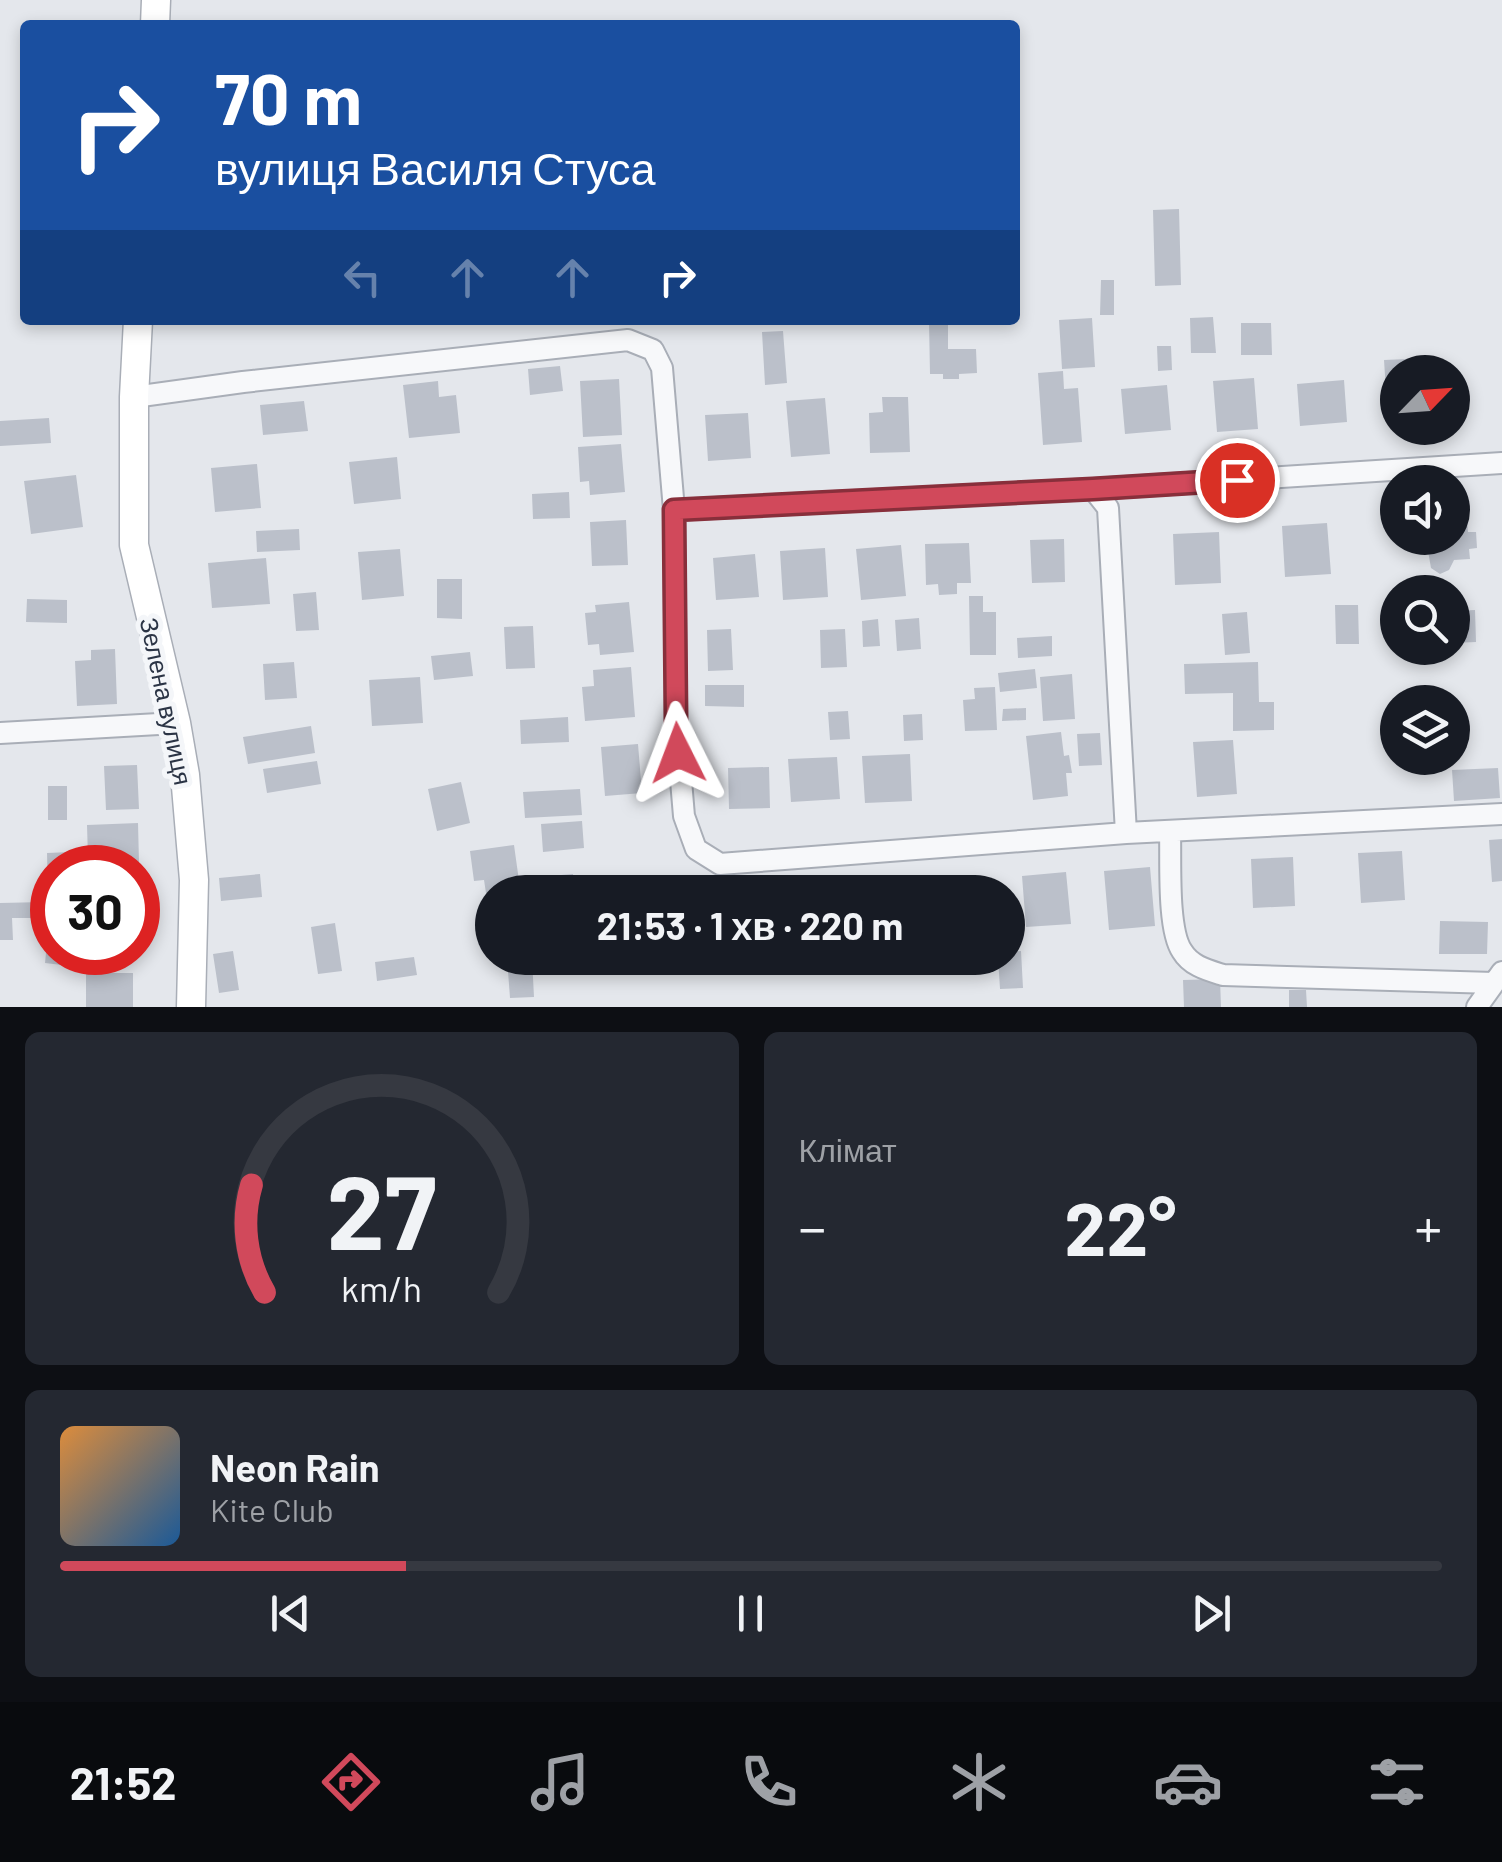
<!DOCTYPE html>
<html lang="uk">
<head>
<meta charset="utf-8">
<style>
	:root { --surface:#171b24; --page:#242831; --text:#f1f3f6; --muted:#9ea1a6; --line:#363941; --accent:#d1495b }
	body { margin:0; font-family:Barlow,sans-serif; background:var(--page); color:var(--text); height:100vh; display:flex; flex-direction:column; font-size:38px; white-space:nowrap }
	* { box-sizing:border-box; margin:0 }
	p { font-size:32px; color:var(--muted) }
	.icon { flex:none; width:55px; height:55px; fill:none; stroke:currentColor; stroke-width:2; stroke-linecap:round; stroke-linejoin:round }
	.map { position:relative; height:1007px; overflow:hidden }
	.drawer { display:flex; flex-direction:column; gap:25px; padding:25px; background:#0d0f14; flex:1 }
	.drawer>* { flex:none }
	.banner { position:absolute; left:20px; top:20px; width:1000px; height:305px; border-radius:10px; box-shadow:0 5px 15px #0003; background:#1a4fa0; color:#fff; overflow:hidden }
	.needle { width:65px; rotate:65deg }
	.tools { position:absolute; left:1380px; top:355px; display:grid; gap:20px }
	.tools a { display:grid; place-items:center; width:90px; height:90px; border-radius:50%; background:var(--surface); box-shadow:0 5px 15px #0003; font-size:50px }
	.speed { position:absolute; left:30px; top:845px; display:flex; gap:20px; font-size:50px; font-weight:700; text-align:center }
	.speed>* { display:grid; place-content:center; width:130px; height:130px; border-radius:50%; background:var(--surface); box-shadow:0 5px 15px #0003; line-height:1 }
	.speed .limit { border:15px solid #d22; background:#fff; color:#111 }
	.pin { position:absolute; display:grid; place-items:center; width:85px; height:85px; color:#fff; margin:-42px; border:5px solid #fff; border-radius:50%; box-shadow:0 2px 10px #0007 }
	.me { position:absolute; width:110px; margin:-55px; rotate:357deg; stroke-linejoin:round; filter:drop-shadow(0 0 8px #0008) }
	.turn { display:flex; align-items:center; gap:35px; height:210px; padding:0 30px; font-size:45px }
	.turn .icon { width:130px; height:130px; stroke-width:2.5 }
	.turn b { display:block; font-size:70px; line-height:85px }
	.lanes { display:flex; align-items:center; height:95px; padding:0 30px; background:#0003; justify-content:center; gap:50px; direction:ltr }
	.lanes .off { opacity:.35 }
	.big { font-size:75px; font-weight:700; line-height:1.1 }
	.drawer .tile { flex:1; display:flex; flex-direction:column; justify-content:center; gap:15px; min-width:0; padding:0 35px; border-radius:15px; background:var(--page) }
	.drawer .dial { align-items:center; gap:0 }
	.dial svg { height:260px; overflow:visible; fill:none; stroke:var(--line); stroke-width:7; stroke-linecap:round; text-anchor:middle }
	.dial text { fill:var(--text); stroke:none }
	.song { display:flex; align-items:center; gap:30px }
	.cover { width:120px; height:120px; border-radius:15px; background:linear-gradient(135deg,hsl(30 70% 55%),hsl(210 70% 35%)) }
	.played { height:10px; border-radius:5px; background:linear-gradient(90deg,var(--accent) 25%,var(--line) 25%) }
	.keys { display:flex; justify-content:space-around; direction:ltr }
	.heat { display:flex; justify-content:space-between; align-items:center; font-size:55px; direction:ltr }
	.drawer .tiles { flex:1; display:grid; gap:25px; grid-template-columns:1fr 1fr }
	.tile:last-child { grid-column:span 2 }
	.trip { position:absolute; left:475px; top:875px; width:550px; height:100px; border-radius:50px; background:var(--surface); box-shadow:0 5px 15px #0003; font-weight:700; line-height:100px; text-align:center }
	.menu { display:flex; height:160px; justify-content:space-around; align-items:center; background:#090b0e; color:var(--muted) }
	.menu .icon { width:70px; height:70px }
	.menu .on { color:var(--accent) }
	.menu b { font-size:45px; color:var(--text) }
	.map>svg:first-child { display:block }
	.building { fill:#bbc0ca }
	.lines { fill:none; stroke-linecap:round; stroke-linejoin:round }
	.street-casing { stroke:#a9aeb7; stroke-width:24 }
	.secondary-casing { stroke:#a9aeb7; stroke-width:31 }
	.street { stroke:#f7f8fa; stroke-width:20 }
	.secondary { stroke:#fff; stroke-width:28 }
	.route-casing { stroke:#882f3b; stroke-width:25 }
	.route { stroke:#d1495b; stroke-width:18 }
	.labels { text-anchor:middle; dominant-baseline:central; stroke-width:10; stroke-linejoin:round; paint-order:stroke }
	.street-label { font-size:25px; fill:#2b3445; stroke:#f4f6f9 }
</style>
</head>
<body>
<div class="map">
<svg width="1502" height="1007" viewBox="0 0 1502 1007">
	<rect width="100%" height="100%" fill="#e4e7ec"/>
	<path class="building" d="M1179 209 1181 285 1155 286 1153 210Z
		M1101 280H1114V315H1100Z
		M1213 317 1216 353H1191L1190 318Z
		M1092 318 1095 367 1062 369 1059 320Z
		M929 322H948V349H976L977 373 959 374V379H943V374H930Z
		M1241 323H1271L1272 355H1241Z
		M783 331 787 383 765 385 762 332Z
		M1157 346H1171L1172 370 1158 371Z
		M1431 358V372H1398V421H1388L1384 360Z
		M560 366 563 391 530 395 528 369Z
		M1063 371 1064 389 1078 388 1082 442 1043 445 1038 373Z
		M1254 378 1258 429 1217 432 1213 381Z
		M619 379 622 435 583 437 580 381Z
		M1344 380 1347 422 1300 426 1297 384Z
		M438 381 439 397 456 395 460 433 409 438 403 385Z
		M1167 385 1171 430 1125 434 1121 389Z
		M882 397H908L910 452 870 453 869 413 883 412Z
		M825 398 830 454 791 457 786 401Z
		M304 401 308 431 263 435 260 405Z
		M748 413 751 458 708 461 705 415Z
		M49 418 51 443 0 446V421Z
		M621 444 625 492 590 495 589 481 580 482 578 447Z
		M397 457 401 499 354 504 349 462Z
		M257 464 261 508 215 512 211 468Z
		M76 475 83 527 31 534 24 481Z
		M569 492 570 518 533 519 532 494Z
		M1452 515H1460L1461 521H1467L1468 532H1476L1477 548 1469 549 1470 559 1454 560 1449 570 1440 574 1431 568 1428 551H1419V538H1452Z
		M626 520 628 565 592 566 590 522Z
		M1327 523 1331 574 1285 577 1282 526Z
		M299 529 300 550 257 552 256 531Z
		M1219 532 1221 583 1175 585 1173 534Z
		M1064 539 1065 582 1032 583 1030 540Z
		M969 543 971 583H957V594L939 595 938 584 926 585 925 544Z
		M901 545 906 596 861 600 856 549Z
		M825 548 828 597 783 600 780 551Z
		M400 549 404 596 362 600 358 552Z
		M755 554 759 597 716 600 713 558Z
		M266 558 270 604 212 608 208 563Z
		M437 579H462V619L437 618Z
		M316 592 319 630 296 631 293 594Z
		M969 596H983V612H996V655H970Z
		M27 599 67 600V623L26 622Z
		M629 602 634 652 600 655 599 644 588 645 585 613 596 612 595 605Z
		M1335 605H1358L1359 644H1336Z
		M1475 610 1476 642 1452 643V611Z
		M1247 612 1250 653 1225 655 1222 614Z
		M919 618 921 649 897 651 895 620Z
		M878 619 880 646 863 647 862 621Z
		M533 626 535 668 506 669 504 627Z
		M731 629 733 670 708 671 707 630Z
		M845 629 847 667 821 668 820 630Z
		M1052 636V656L1018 658 1017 638Z
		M115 649 117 704 77 706 75 661 91 660V650Z
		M470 652 473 676 434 680 431 656Z
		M294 662 297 698 265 700 263 664Z
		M1258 662 1259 702H1274V730L1233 731V693L1185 694 1184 664Z
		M631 667 635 717 585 721 582 687 594 686 593 670Z
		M1035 669 1037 688 1000 692 998 673Z
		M1072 674 1075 719 1043 721 1040 677Z
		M420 677 423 723 372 726 369 680Z
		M705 685H744V707L705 706Z
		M995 687 997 730 965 731 963 700 975 699 974 688Z
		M1026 708V720L1002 721 1003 709Z
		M848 711 850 739 830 740 828 712Z
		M922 714 923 740 904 741 903 715Z
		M568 717 569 742 521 744 520 720Z
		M311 726 315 753 248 764 243 737Z
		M1061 732 1064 756 1069 755 1072 773H1066L1068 796 1033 800 1026 736Z
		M1100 733 1102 765 1079 766 1077 734Z
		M1233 740 1237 794 1197 797 1193 742Z
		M638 744 642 793 605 796 601 747Z
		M910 754 912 801 865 803 862 756Z
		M837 757 840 799 791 802 788 759Z
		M317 761 321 784 267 793 263 769Z
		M137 765 139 809 106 810 104 766Z
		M769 767 770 808 729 809 728 768Z
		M1498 768 1500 798 1454 801 1452 770Z
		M461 782 470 823 437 831 428 789Z
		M48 786H67V820H48Z
		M580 789 582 815 525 818 523 792Z
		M582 821 584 848 543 852 541 824Z
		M138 823 139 862 101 864V858H88L87 825Z
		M1502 839V881L1492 882 1489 840Z
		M514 845 520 888 486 893 484 880 474 881 470 851Z
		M1402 851 1405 900 1361 903 1358 853Z
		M71 852V868H52V894H48L47 853Z
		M1293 857 1295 906 1253 908 1251 859Z
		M1150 867 1155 926 1109 930 1104 871Z
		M1066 872 1071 924 1026 927 1022 876Z
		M260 874 262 897 221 901 219 878Z
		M573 874 575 892H538L537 877Z
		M981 876 982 892H935L934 879Z
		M916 880 917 892H894L893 882Z
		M44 902 45 918H12L13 940H0V903Z
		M1440 921 1488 922 1487 954H1439Z
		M49 922H52V952H88L87 968 45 963Z
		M335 923 342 971 318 974 311 927Z
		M233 951 239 990 219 993 213 954Z
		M1021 951 1023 988 1000 989 998 958H1008V952Z
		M414 957 417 975 377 981 375 962Z
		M507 958H532L534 997 510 998Z
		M86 973H133V1007H86Z
		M1220 979 1221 1007H1184L1183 980Z
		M1289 990H1306L1307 1007H1289Z"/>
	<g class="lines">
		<g class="street-casing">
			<path id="street" d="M134 397 243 382 628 340 653 350 662 368 674 510 676 721 684 816 696 849 720 864 1126 833 1502 814
				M1093 489 1108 508 1126 833
				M674 510 1093 489 1502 463
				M0 733 176 723
				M1170 831C1171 860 1167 929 1182 951 1191 966 1207 970 1223 975L1494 983
				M1477 1007 1502 972"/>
		</g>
		<g class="secondary-casing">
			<path id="secondary" d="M155 25 156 0
				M138 320 134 397V545L176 723 185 775 194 880 191 1007"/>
		</g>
		<use href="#street" class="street"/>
		<use href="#secondary" class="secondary"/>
	</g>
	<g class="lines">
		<g class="route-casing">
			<path id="route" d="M678 753 676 721 674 510 1093 489 1237 480"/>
		</g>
		<use href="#route" class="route"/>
	</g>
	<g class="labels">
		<g class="street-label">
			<text transform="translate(167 701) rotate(78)">Зелена вулиця</text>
		</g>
	</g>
</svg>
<div class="tools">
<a><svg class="needle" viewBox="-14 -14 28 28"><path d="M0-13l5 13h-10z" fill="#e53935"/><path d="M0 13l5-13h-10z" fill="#9ea1a6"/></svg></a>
<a><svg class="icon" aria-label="sound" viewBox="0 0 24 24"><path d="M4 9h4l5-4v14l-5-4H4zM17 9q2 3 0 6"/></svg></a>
<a><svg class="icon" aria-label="search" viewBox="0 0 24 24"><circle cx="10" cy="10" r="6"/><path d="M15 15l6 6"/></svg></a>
<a><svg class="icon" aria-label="layers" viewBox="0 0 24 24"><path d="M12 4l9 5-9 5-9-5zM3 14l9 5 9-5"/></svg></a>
</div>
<div class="speed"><div class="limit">30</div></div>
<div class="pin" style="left:1237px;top:480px;background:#d93025"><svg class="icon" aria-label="arrive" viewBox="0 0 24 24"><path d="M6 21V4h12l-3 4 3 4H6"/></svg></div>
<svg class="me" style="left:678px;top:753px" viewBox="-20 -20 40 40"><path d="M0-17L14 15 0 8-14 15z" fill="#d1495b" stroke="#fff" stroke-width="4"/></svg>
<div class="trip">21:53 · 1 хв · 220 m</div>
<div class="banner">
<div class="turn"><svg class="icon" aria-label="right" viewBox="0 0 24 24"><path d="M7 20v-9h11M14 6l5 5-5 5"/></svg><div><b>70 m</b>вулиця Василя Стуса</div></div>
<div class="lanes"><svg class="icon off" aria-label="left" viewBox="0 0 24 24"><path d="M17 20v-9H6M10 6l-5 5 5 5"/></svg><svg class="icon off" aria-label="ahead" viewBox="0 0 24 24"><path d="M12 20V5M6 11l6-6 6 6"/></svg><svg class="icon off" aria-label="ahead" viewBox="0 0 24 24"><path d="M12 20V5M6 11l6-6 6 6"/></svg><svg class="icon" aria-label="right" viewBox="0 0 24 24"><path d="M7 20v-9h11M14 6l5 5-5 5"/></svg></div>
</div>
</div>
<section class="drawer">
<div class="tiles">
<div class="tile dial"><svg viewBox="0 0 100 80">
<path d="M14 69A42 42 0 1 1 86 69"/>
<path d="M14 69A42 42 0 0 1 10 36" stroke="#d1495b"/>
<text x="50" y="56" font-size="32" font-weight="700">27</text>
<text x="50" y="72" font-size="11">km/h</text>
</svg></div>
<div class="tile"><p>Клімат</p>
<div class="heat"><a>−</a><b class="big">22°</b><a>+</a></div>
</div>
<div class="tile">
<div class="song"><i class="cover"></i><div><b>Neon Rain</b><p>Kite Club</p></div></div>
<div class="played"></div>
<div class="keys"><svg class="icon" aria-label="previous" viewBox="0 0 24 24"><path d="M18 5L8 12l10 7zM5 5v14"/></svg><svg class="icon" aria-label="pause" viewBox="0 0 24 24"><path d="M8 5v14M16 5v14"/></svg><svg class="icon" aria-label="next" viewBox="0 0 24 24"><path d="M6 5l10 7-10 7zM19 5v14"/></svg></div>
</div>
</div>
</section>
<nav class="menu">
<b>21:52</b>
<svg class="icon on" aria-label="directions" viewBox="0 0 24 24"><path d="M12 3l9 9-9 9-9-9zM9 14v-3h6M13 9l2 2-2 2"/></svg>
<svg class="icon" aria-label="music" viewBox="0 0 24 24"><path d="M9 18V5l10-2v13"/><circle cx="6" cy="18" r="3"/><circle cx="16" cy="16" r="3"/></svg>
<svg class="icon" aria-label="phone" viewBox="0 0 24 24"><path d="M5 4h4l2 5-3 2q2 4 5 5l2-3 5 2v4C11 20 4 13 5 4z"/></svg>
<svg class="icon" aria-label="climate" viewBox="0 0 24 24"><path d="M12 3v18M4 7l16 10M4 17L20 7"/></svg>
<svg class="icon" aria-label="car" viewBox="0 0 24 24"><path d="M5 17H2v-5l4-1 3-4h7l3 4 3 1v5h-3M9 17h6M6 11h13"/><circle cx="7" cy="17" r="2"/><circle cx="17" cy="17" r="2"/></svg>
<svg class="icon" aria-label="filters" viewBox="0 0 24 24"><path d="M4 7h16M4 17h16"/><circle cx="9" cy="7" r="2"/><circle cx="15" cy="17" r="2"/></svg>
</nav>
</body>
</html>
